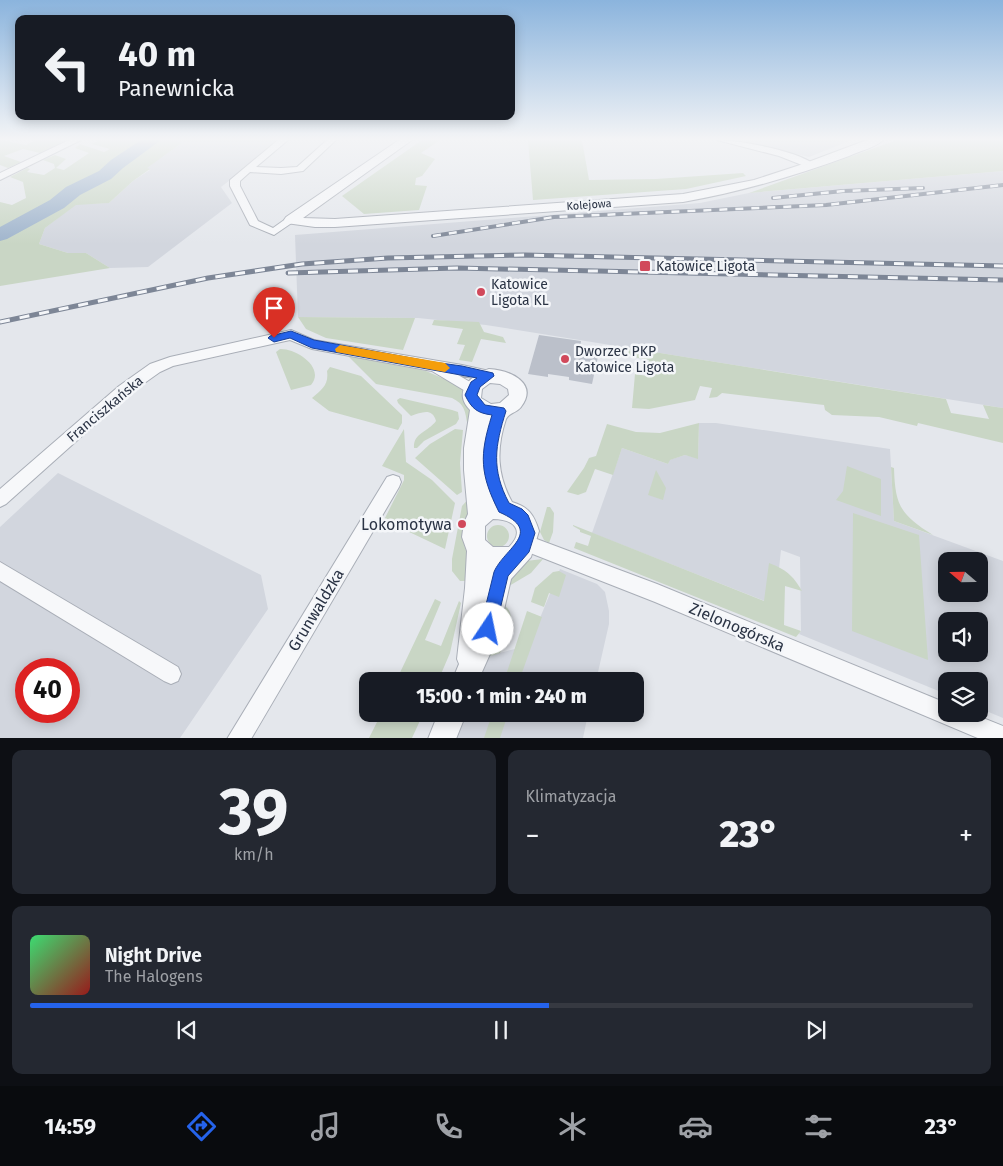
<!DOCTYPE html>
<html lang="pl">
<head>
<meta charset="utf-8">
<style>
	:root { --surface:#171b24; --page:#242831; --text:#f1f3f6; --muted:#9ea1a6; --line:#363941; --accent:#2563eb }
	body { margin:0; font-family:"Fira Sans",sans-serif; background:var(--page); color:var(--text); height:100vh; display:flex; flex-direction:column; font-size:19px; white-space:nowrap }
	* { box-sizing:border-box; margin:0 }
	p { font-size:16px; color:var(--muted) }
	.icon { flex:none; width:28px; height:28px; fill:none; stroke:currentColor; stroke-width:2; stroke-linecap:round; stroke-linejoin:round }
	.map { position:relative; height:738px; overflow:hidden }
	.side { display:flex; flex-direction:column; gap:12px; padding:12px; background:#0d0f14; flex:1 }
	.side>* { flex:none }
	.guide { position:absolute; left:15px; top:15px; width:500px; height:105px; border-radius:10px; box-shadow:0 2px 12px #0003; background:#171b24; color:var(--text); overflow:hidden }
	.needle { width:32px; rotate:290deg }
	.tools { position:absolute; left:938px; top:552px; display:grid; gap:10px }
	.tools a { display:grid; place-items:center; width:50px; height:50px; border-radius:10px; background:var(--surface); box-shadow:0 2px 12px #0003; font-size:25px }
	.speed { position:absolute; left:15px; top:658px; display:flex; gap:10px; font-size:25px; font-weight:700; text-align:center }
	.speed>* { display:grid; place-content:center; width:65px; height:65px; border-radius:50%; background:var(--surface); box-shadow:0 2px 12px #0003; line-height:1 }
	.speed .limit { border:8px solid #d22; background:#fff; color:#111 }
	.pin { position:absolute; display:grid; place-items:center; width:42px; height:42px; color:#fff; margin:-51px -21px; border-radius:50% 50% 50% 0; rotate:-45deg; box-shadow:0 0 5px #0007 }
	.pin .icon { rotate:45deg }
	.me { position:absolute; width:55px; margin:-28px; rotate:11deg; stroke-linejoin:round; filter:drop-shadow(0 0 4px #0008) }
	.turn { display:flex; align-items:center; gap:18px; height:105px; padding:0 20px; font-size:22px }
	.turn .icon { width:65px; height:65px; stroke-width:2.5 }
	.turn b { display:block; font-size:35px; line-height:42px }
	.big { font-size:38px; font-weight:800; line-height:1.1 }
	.side .widget { flex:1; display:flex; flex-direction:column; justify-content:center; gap:8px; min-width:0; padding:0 18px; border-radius:10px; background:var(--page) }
	.side .dial { align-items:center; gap:0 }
	.dial b { font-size:65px; line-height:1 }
	.song { display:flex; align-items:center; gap:15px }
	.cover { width:60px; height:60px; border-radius:8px; background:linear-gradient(135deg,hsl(140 70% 55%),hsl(0 70% 35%)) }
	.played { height:5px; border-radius:2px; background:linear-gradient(90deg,var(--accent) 55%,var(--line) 55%) }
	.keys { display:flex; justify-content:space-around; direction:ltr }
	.heat { display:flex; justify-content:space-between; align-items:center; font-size:28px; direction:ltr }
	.side .tiles { flex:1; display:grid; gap:12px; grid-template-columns:1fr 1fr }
	.widget:last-child { grid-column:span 2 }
	.trip { position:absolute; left:359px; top:672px; width:285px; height:50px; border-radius:10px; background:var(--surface); box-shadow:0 2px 12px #0003; font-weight:800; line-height:50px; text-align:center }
	.tabs { display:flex; height:80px; justify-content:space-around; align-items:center; background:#090b0e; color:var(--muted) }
	.tabs .icon { width:35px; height:35px }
	.tabs .selected { color:var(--accent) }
	.tabs b { font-size:22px; color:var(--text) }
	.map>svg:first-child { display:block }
	.built { fill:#d2d6de; fill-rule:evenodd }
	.green { fill:#c9d6c5 }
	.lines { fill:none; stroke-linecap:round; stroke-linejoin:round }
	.river { fill:#9fb4cc; fill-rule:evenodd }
	.building { fill:#bbc0ca }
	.minor-casing { stroke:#a9aeb7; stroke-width:2 }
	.tertiary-casing { stroke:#a9aeb7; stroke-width:2 }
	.minor { fill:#f7f8fa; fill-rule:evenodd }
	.tertiary { fill:#f7f8fa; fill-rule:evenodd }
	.rail-far1-casing { stroke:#7d8696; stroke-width:4 }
	.rail-casing { stroke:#7d8696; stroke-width:5 }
	.rail-far1 { stroke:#f4f6f9; stroke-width:2.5; stroke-dasharray:8; stroke-linecap:butt }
	.rail { stroke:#f4f6f9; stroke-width:3; stroke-dasharray:10; stroke-linecap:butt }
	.route { fill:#2563eb; stroke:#184099 }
	.slow { fill:#f59e0b }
	.poi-dot { fill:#d1495b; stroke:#f4f6f9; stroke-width:2 }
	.labels { text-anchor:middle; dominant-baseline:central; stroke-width:5; stroke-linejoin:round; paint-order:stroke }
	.far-street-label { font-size:11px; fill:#2b3445; stroke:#f4f6f9 }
	.poi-label { font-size:14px; fill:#2b3445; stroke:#f4f6f9; text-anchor:start }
	.street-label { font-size:14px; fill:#2b3445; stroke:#f4f6f9 }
	.near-poi-label { font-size:16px; fill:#2b3445; stroke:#f4f6f9; text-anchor:end }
	.near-street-label { font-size:16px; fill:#2b3445; stroke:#f4f6f9 }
</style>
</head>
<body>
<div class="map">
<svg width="1003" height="739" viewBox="0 0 1003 739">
	<rect width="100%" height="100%" fill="#e4e7ec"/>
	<path class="built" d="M172 140H282L221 187 232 203 148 267 110 268 86 253H68L39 244 45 228 76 204 109 203 133 181 150 170 146 168 181 144Z
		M736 140H852L809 157Z
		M1003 171V408L486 325 418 318 298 317 295 235 700 203 749 193Z
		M699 423H716L890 449 894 521 1003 561V718L979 708V681H946V694L799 634 801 631 800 557 781 550 775 605 592 533 622 448 668 464 669 460 685 455 698 458ZM946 561H979V594H946ZM946 621H979V654H946Z
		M58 473 261 575 268 609 180 738 0 739V527ZM26 669H69V711H26Z
		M560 569 597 584 605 592 609 611V624L596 681H479L489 656 529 645Z
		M465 714H588L583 738 455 739Z"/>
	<path class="green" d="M0 140 26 145 36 140 65 141 40 153 23 149 4 156 21 162 8 168 0 165Z
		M100 140H172L182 143 147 168 150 169 133 181 109 203 76 205 45 228 39 244 68 253H86L110 268 0 286V202L12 205 26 198 23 182 10 177 27 168 30 169 27 172 44 175 55 168 54 164 43 160 55 155 66 159 56 168 64 170 89 153 75 148 80 144 104 152 110 149 92 144Z
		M422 140H440L421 153 435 159 422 176 416 178 415 185 427 186 419 210 364 214 342 196Z
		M528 140H582L589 180 656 179 743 173 746 176 686 189 533 200Z
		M897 140H1003V171L749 193Z
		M298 317 415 318 403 350 326 338 306 329Z
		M434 320 479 322 484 332 503 337 506 343 481 339 472 362 459 360 465 345 457 344 463 329 432 325Z
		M623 347 946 399 951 413 989 419 983 405 1003 408V443L918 423 917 426 879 417 832 415 825 410 824 405 722 393 717 397 709 398 712 388 700 386 695 400 649 409 632 408 635 374 647 376 649 360 633 357 623 350Z
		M280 349C295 348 326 367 311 385L291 390 276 352Z
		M348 356 426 371 458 385C469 395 471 410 469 424L467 422C465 410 464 404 452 398L376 384Z
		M330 367 361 376 402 415V423L398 430 329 411 312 398C322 389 329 385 327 371Z
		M400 398 452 410 458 412 459 419 456 424 424 441 417 448H414C413 433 428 432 436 421 432 407 421 413 411 416L398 403 397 400Z
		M699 423 698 459 685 455 670 460 668 464 622 448 613 475 595 469 586 492 578 495 567 492 584 468 589 458 596 456 607 424 636 432 660 433Z
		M404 429 406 462 432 480 455 503 445 549 384 520 404 480V475L382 466Z
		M455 429 463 430 460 463 462 492 457 495 415 458 430 444Z
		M847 466 881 479V516L836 500 843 491Z
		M891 467 894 468C895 506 901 515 933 535L894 521Z
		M656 470 666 488 663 500 648 495Z
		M472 495 473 504 463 535 465 548 469 556 471 581H460L452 571V559L462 506Z
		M547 507H550L554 513 553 532 549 543 544 540 540 532Z
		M853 513 919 535 928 660 852 631Z
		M573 525 764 601 769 563C785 569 793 575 802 591L785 586 784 625 801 631 796 637 574 548 576 542 588 546 591 536 580 532V530L573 526Z
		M487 536a11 11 0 1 1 22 0a11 11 0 1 1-22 0Z
		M543 559 531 573 509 586 507 577 526 561Z
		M559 571 566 575 559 597 549 593 544 607 531 602 535 588 553 572Z
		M435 599 441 602 425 640 441 646 459 601 461 603 450 653 438 681H396Z
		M503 605C520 613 505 641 500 653L487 657Z
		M527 611 542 617 519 681 506 675Z
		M381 714H423L412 738H369Z
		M492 714H508L500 738H484Z"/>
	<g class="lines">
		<path class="river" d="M141 140H161L123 168 111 179 80 195 64 208 7 239 0 241V227L50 200 66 187 99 171 111 160Z"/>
	</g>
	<path class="building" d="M539 335 581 341 580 348 599 352 592 384 569 380V377L548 374V377L528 374Z"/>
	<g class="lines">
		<g class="minor-casing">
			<path id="minor" d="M69 140H81L0 180V173Z
				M278 140H288L256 167 281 168 297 167 327 140H336L303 171 281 174 250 172 240 181V186L258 221 273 228 287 218H295L296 220 274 235 250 225 230 186V180Z
				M717 140C739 140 799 151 815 165L813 167H807L779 156Z
				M291 330 314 340 462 365 494 372 496 376 494 380 489 381 458 375 477 386 479 390 477 394 472 395 432 371 312 349 290 340 173 366 160 372 129 394 6 504 0 507V489L119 386 150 364 170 357Z
				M393 475 399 477 401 482 399 487 251 739H227L387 477Z
				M526 535 657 584 946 703V714H973L1003 726V739H980L655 602 520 549 517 543 520 537Z
				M0 562 178 667 181 674 178 681 171 684 164 681 0 581Z"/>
		</g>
		<g class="tertiary-casing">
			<path id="tertiary" d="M399 140H412L303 218 335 219 683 194 754 180 803 164 867 140H883C875 148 859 151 849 156 795 176 740 192 683 202L335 227H315L286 223 284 220 286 217Z
				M489 369C510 370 539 383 521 407 516 413 509 413 506 419 496 449 497 475 512 502 529 507 534 515 539 531L531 557 511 579 498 636 478 681H452L459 664 457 659 465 588 467 551 462 537 464 523 468 514 464 470V448L470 410C452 392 471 375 489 369ZM490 383 500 384 508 389 509 395 500 403 491 404 481 398 482 389ZM493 519C513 519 526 530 509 547H493L485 540V526Z
				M438 714H466L456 739H428Z"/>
		</g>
		<use href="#minor" class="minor"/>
		<use href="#tertiary" class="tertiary"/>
		<g class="rail-far1-casing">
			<path id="rail-far1" d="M773 198 843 191 923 188
				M433 236 554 217 826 205 1003 185"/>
		</g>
		<g class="rail-casing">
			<path id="rail" d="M288 273 457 268 1003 280
				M0 322 208 278 302 264 388 258 525 255 1003 266"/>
		</g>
		<use href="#rail-far1" class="rail-far1"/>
		<use href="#rail" class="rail"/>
	</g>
	<linearGradient id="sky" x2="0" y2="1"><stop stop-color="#8bb4dd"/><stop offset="0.57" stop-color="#f3f4f6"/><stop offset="1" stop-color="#f3f4f6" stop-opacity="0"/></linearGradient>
	<rect width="1003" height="244" fill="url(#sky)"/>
	<path class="route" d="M291 331 314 340 433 362 462 366 493 373 494 376 480 387 477 395 485 405 504 408 506 411C495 446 491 469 509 503L522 509 528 515 535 533 529 552 508 576 494 635 488 637 483 635 480 629 494 572C504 548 545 532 499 512 480 474 479 456 492 415 477 413 472 409 465 395L471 382 477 378 312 348 290 338 274 342 268 338 270 336Z"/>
	<path class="slow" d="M340 345 445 363 450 368 445 372 336 352 335 349Z"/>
	<g class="poi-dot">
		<rect x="639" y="260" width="12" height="12" rx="2.5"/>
		<circle cx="481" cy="292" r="5"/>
		<circle cx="565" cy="359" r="5"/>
		<circle cx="462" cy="524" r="5"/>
	</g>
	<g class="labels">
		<g class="far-street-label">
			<text transform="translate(589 205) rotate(-4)">Kolejowa</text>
		</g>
		<g class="poi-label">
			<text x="656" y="266">Katowice Ligota</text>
			<text x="491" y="284">Katowice<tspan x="491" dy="16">Ligota KL</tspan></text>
			<text x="575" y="351">Dworzec PKP<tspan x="575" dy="16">Katowice Ligota</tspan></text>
		</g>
		<g class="street-label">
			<text transform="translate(105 409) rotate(-40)">Franciszkańska</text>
		</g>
		<g class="near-poi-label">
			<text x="452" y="524">Lokomotywa</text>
		</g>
		<g class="near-street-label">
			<text transform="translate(316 610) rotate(-59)">Grunwaldzka</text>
			<text transform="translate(737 627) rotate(23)">Zielonogórska</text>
		</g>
	</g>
</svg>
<div class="tools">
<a><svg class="needle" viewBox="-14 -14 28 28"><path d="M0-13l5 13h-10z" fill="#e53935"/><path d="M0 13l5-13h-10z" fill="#9ea1a6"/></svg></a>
<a><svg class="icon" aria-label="sound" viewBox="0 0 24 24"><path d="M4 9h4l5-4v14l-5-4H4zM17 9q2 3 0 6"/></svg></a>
<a><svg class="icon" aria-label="layers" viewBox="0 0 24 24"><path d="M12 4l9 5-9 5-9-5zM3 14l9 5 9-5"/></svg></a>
</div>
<div class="speed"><div class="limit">40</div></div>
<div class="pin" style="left:274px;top:338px;background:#d93025"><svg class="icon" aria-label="arrive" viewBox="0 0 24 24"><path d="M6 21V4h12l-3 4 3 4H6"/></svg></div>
<svg class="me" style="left:488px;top:629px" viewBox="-20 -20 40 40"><circle r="19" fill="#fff"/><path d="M0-13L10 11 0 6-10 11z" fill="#2563eb"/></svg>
<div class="trip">15:00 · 1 min · 240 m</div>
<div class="guide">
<div class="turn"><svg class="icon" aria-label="left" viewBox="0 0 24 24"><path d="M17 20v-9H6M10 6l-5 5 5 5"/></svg><div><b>40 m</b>Panewnicka</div></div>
</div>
</div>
<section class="side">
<div class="tiles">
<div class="widget dial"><b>39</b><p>km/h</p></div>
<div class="widget"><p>Klimatyzacja</p>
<div class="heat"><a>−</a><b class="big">23°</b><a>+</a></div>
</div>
<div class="widget">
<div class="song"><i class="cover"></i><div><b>Night Drive</b><p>The Halogens</p></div></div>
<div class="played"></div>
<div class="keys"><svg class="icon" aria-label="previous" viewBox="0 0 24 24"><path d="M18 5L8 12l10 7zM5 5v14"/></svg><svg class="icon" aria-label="pause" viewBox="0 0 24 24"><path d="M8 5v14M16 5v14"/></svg><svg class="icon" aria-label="next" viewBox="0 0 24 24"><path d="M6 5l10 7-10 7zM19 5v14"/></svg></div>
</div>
</div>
</section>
<nav class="tabs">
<b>14:59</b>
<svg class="icon selected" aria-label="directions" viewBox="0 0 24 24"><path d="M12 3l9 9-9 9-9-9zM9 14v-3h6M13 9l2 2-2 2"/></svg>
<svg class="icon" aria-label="music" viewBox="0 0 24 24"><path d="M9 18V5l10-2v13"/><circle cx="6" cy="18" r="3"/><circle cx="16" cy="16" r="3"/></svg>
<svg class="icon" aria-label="phone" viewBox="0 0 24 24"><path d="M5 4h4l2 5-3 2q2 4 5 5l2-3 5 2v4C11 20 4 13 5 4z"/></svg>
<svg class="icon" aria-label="climate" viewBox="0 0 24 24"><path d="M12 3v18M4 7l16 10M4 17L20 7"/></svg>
<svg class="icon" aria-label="car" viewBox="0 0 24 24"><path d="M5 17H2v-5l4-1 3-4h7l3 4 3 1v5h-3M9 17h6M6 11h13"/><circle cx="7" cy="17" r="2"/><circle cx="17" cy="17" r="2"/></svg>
<svg class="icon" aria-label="filters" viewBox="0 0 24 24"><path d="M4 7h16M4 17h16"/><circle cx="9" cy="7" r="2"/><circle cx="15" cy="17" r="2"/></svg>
<b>23°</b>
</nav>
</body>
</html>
